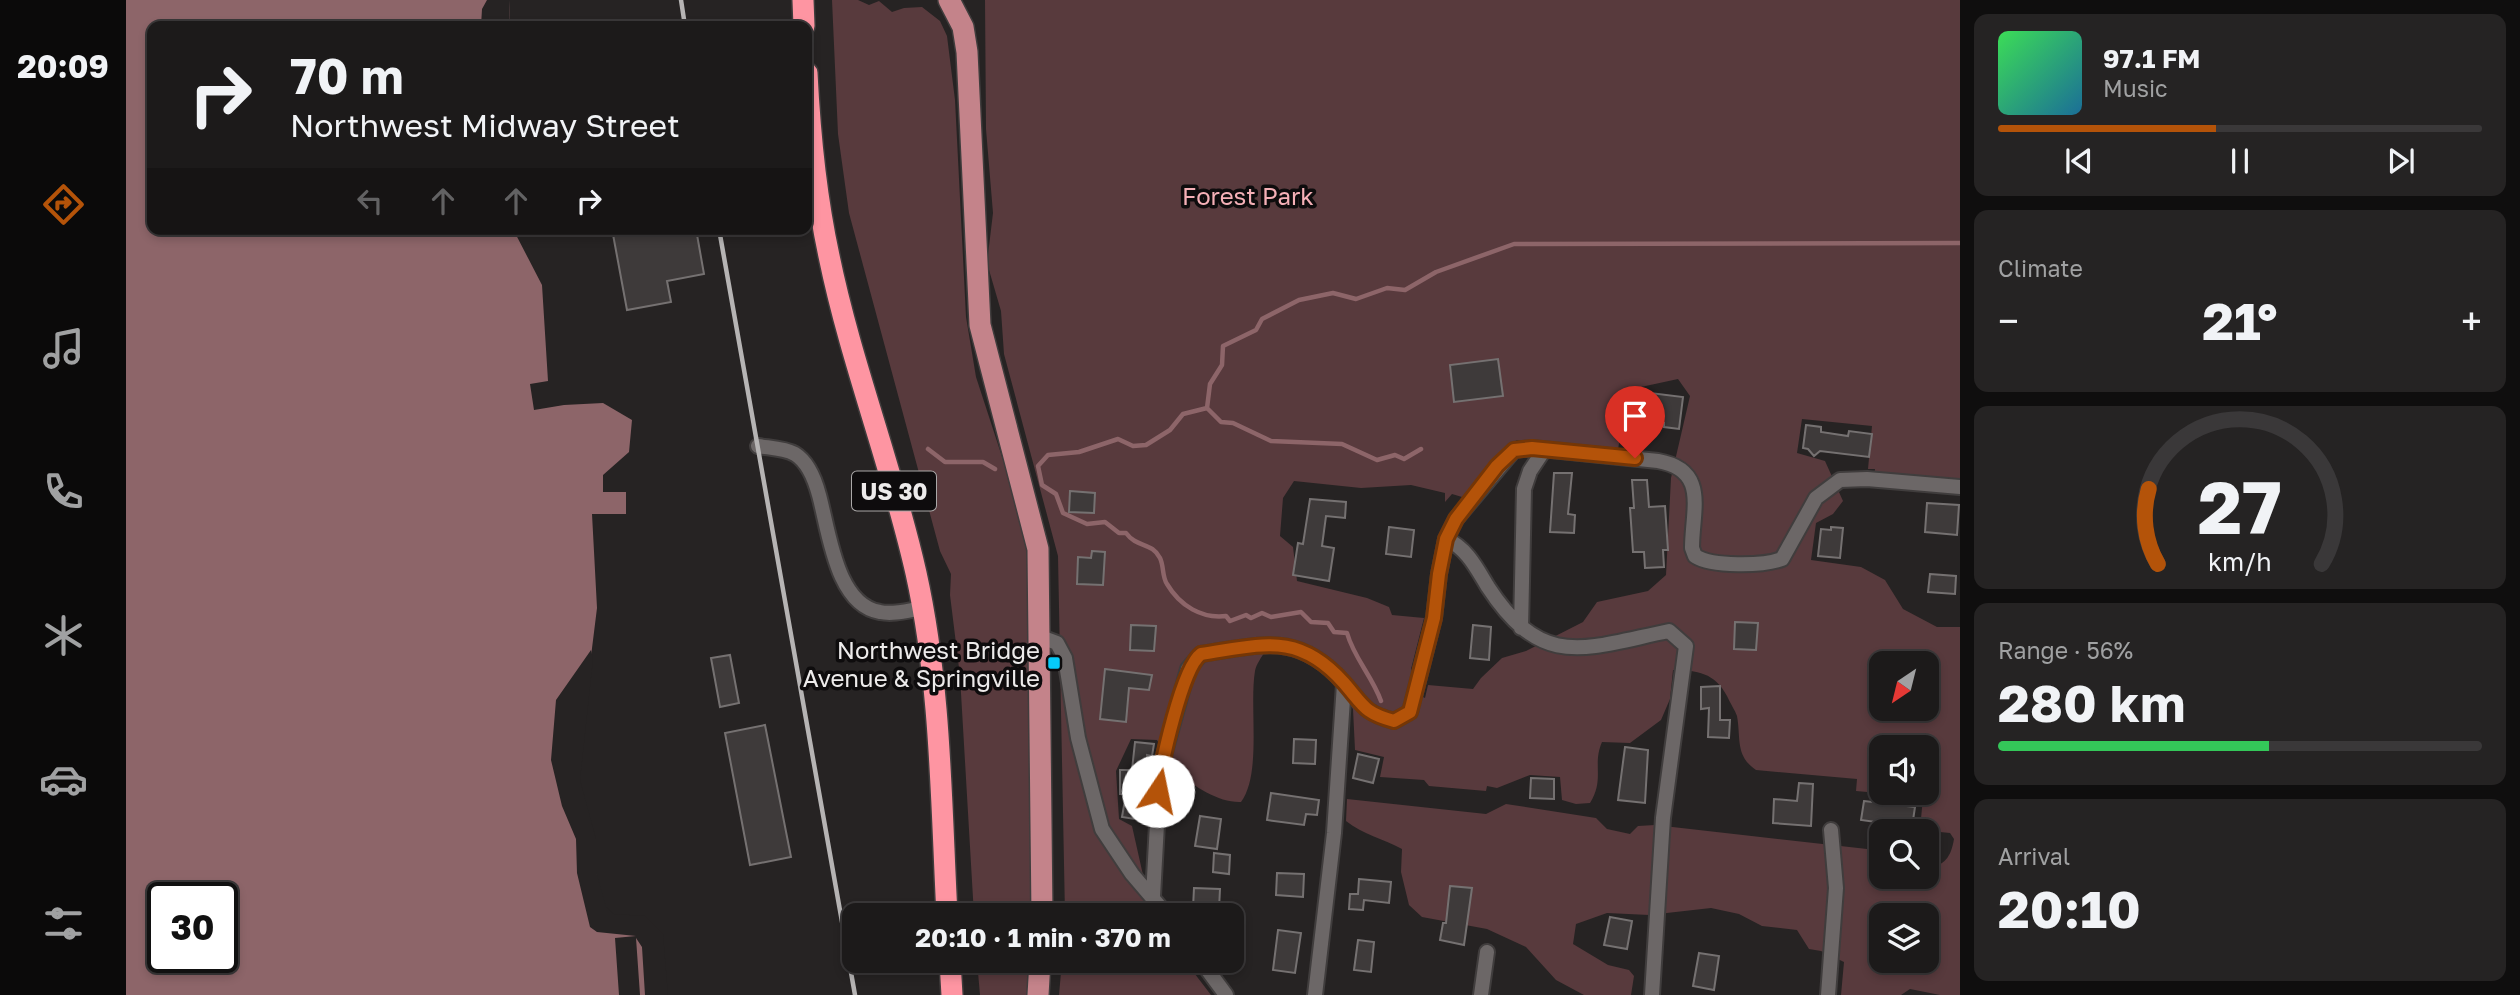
<!DOCTYPE html>
<html lang="en">
<head>
<meta charset="utf-8">
<style>
	:root { --surface:#1c1a1a; --page:#252323; --text:#f1f3f6; --muted:#a0a1a2; --line:#3a3839; --accent:#b45309 }
	body { margin:0; font-family:"Golos Text",sans-serif; background:var(--page); color:var(--text); height:100vh; display:flex; flex-direction:column; font-size:26px; white-space:nowrap }
	* { box-sizing:border-box; margin:0 }
	p { font-size:23px; color:var(--muted) }
	.icon { flex:none; width:38px; height:38px; fill:none; stroke:currentColor; stroke-width:2; stroke-linecap:round; stroke-linejoin:round }
	.map { position:relative; flex:1; overflow:hidden }
	.panel { display:flex; flex-direction:column; gap:14px; padding:14px; background:#0f0e0e; width:560px }
	.panel>* { flex:none }
	.guide { position:absolute; left:21px; top:21px; width:665px; height:214px; border-radius:14px; box-shadow:0 4px 10px #0003,0 0 0 2px var(--line); background:#1c1a1a; color:var(--text); overflow:hidden }
	.needle { width:46px; rotate:215deg }
	.tools { position:absolute; left:1743px; top:651px; display:grid; gap:14px }
	.tools a { display:grid; place-items:center; width:70px; height:70px; border-radius:14px; background:var(--surface); box-shadow:0 4px 10px #0003,0 0 0 2px var(--line); font-size:35px }
	.speed { position:absolute; left:21px; top:882px; display:flex; gap:14px; font-size:35px; font-weight:700; text-align:center }
	.speed>* { display:grid; place-content:center; width:91px; height:91px; border-radius:50%; background:var(--surface); box-shadow:0 4px 10px #0003,0 0 0 2px var(--line); line-height:1 }
	.speed .limit { border:4px solid #111; border-radius:10px; background:#fff; color:#111 }
	.pin { position:absolute; display:grid; place-items:center; width:60px; height:60px; color:#fff; margin:-72px -30px; border-radius:50% 50% 50% 0; rotate:-45deg; box-shadow:0 0 7px #0007 }
	.pin .icon { rotate:45deg }
	.me { position:absolute; width:77px; margin:-38px; rotate:11deg; stroke-linejoin:round; filter:drop-shadow(0 0 5px #0008) }
	.turn { display:flex; align-items:center; gap:24px; height:147px; padding:0 28px; font-size:32px }
	.turn .icon { width:91px; height:91px; stroke-width:2.5 }
	.turn b { display:block; font-size:49px; line-height:60px }
	.lanes { display:flex; align-items:center; height:66px; padding:0 28px; background:#0003; justify-content:center; gap:35px; direction:ltr }
	.lanes .off { opacity:.35 }
	.big { font-size:52px; font-weight:700; line-height:1.1 }
	.panel .tile { flex:1; display:flex; flex-direction:column; justify-content:center; gap:10px; min-width:0; padding:0 24px; border-radius:14px; background:var(--page) }
	.panel .dial { align-items:center; gap:0 }
	.dial svg { height:182px; overflow:visible; fill:none; stroke:var(--line); stroke-width:7; stroke-linecap:round; text-anchor:middle }
	.dial text { fill:var(--text); stroke:none }
	.song { display:flex; align-items:center; gap:21px }
	.cover { width:84px; height:84px; border-radius:10px; background:linear-gradient(135deg,hsl(130 70% 55%),hsl(200 70% 35%)) }
	.played { height:7px; border-radius:4px; background:linear-gradient(90deg,var(--accent) 45%,var(--line) 45%) }
	.keys { display:flex; justify-content:space-around; direction:ltr }
	.heat { display:flex; justify-content:space-between; align-items:center; font-size:38px; direction:ltr }
	.charge { height:10px; border-radius:5px; background:linear-gradient(90deg,#34c759 56%,var(--line) 0) }
	.trip { position:absolute; left:716px; top:903px; width:402px; height:70px; border-radius:14px; background:var(--surface); box-shadow:0 4px 10px #0003,0 0 0 2px var(--line); font-weight:700; line-height:70px; text-align:center }
	main { display:flex; flex:1; min-height:0 }
	.dock { display:flex; flex-direction:column; width:126px; justify-content:space-around; align-items:center; background:#0b0a0a; color:var(--muted) }
	.dock .icon { width:49px; height:49px }
	.dock .active { color:var(--accent) }
	.dock b { font-size:32px; color:var(--text) }
	.map>svg:first-child { display:block }
	.green { fill:#583a3d; fill-rule:evenodd }
	.water { fill:#8d6569; fill-rule:evenodd }
	.pier { fill:#262323 }
	.lines { fill:none; stroke-linecap:round; stroke-linejoin:round }
	.stream { stroke:#8d6569; stroke-width:4.5 }
	.building { fill:#3e3a3a; stroke:#757171; stroke-width:2 }
	.street-casing { stroke:#403d3d; stroke-width:18 }
	.primary-casing { stroke:#403d3d; stroke-width:24 }
	.highway-casing { stroke:#403d3d; stroke-width:24 }
	.street { stroke:#6c6767; stroke-width:14 }
	.primary { stroke:#c4838a; stroke-width:21 }
	.highway { stroke:#fe95a2; stroke-width:21 }
	.rail { stroke:#b6b4b4; stroke-width:4.5 }
	.route-casing { stroke:#753606; stroke-width:18 }
	.route { stroke:#b45309; stroke-width:12 }
	.poi-dot { fill:#06cbf9; stroke:#0e0c0d; stroke-width:2.5 }
	.labels { text-anchor:middle; dominant-baseline:central; stroke-width:7; stroke-linejoin:round; paint-order:stroke }
	.shield { fill:#0e0c0d; stroke:#aaa8a8; stroke-width:2 }
	.shield-label { font-size:23px; font-weight:bold; fill:#edebeb }
	.park-label { font-size:24px; fill:#f5b0b7; stroke:#0e0c0d }
	.poi-label { font-size:24px; fill:#edebeb; stroke:#0e0c0d; text-anchor:end }
</style>
</head>
<body>
<main>
<nav class="dock">
<b>20:09</b>
<svg class="icon active" aria-label="directions" viewBox="0 0 24 24"><path d="M12 3l9 9-9 9-9-9zM9 14v-3h6M13 9l2 2-2 2"/></svg>
<svg class="icon" aria-label="music" viewBox="0 0 24 24"><path d="M9 18V5l10-2v13"/><circle cx="6" cy="18" r="3"/><circle cx="16" cy="16" r="3"/></svg>
<svg class="icon" aria-label="phone" viewBox="0 0 24 24"><path d="M5 4h4l2 5-3 2q2 4 5 5l2-3 5 2v4C11 20 4 13 5 4z"/></svg>
<svg class="icon" aria-label="climate" viewBox="0 0 24 24"><path d="M12 3v18M4 7l16 10M4 17L20 7"/></svg>
<svg class="icon" aria-label="car" viewBox="0 0 24 24"><path d="M5 17H2v-5l4-1 3-4h7l3 4 3 1v5h-3M9 17h6M6 11h13"/><circle cx="7" cy="17" r="2"/><circle cx="17" cy="17" r="2"/></svg>
<svg class="icon" aria-label="filters" viewBox="0 0 24 24"><path d="M4 7h16M4 17h16"/><circle cx="9" cy="7" r="2"/><circle cx="15" cy="17" r="2"/></svg>
</nav>
<div class="map">
<svg width="1834" height="995" viewBox="0 0 1834 995">
	<rect width="100%" height="100%" fill="#262323"/>
	<path class="green" d="M706 0H732L743 5 753 1 766 12 778 8 796 7 814 21 821 36 829 100 840 317 850 377 898 524 903 571 910 915H848L834 676 824 595 825 574 814 551 723 213 712 134Z
		M859 0H1834V491L1748 476 1749 469H1742L1746 426 1676 419 1671 453 1699 461 1717 501 1707 514 1690 523 1685 560 1735 567 1759 580 1777 609 1811 627H1834V995H1814L1784 989 1775 995H1715L1718 962 1695 951 1683 949 1671 930 1636 926 1613 914 1585 908 1523 915 1481 913 1450 924 1447 944 1482 965 1503 970 1508 976 1505 995H1458L1430 980 1400 947 1361 929 1296 917 1283 905 1275 872 1276 849C1258 839 1236 834 1220 821L1221 799 1360 814 1380 804 1470 818 1481 829 1504 834 1512 826 1529 825 1750 850 1755 853V877H1801V869C1819 865 1825 857 1828 839L1824 833 1794 830 1797 797 1730 791 1731 779 1630 770C1609 756 1615 738 1611 716 1609 710 1604 703 1601 696 1589 673 1571 670 1547 670L1544 699 1535 720 1504 743 1476 742C1466 765 1479 779 1464 803L1450 804 1436 800 1434 777 1404 775 1371 788 1361 786 1360 791 1303 786 1298 780 1254 777 1258 757 1229 750 1227 709 1195 668 1175 655 1139 651C1136 657 1130 664 1129 671 1123 706 1136 774 1115 802 1094 803 1068 787 1052 772 1043 764 1037 750 1031 740L1005 739 990 771 993 819 1006 826 1026 915H939L932 556 878 354 875 311 861 263 867 213 860 129ZM1552 379 1564 396 1545 478 1540 575 1522 591 1471 602 1457 622 1400 651 1376 658 1355 678 1347 689 1302 685 1299 698 1295 696 1285 669 1298 618 1266 615 1263 607 1241 598 1171 581 1167 547 1154 536 1157 498 1168 481 1235 488 1285 485 1319 493V502L1326 494 1336 497 1375 451 1391 440 1492 450 1501 390ZM1755 663H1801V709H1755ZM1755 747H1801V793H1755ZM1755 915H1801V961H1755Z
		M851 961H908L905 995H854Z
		M936 961H1059L1085 995H933Z"/>
	<path class="water" d="M0 0H384L383 26H26V229H387L416 285 422 381 404 384 408 410 438 405 477 403 506 420 503 452 477 475V492H500V514H466L471 608 450 777 477 908 483 915 503 919 539 995H0ZM37 898H96V957H37Z"/>
	<path class="pier" d="M361 0H384L383 26H355L356 9Z
		M465 650 467 659 454 780 470 839V872L480 907 488 914 519 916 537 934 542 995H519L516 947 510 938 514 995H493L489 938 510 936 471 932 464 927 451 873 450 839 436 806 425 760 430 700Z"/>
	<g class="lines">
		<path class="stream" d="M1081 408 1084 384 1096 365 1097 346 1130 330 1136 319 1173 300 1207 293 1230 299 1261 288 1279 290 1310 272 1388 244 1834 243
			M1081 408 1057 414 1044 430 1020 445 1007 446 992 439 953 452 922 455 912 466 916 485 930 494 937 513 961 524 979 522 993 533H1000C1011 548 1026 542 1034 558 1038 566 1036 577 1041 584 1054 606 1076 619 1100 616L1104 621 1120 615 1125 618 1136 613 1145 617 1175 612 1185 622 1202 623 1208 632 1221 633C1228 658 1246 676 1255 701
			M1081 408 1095 422 1107 423 1145 441 1216 444 1251 460 1269 455 1278 459 1295 449
			M802 449 819 462H857L869 469"/>
	</g>
	<path class="building" d="M486 229H570L578 274 541 281 545 302 501 310Z
		M1372 359 1377 396 1328 402 1324 365Z
		M1508 391 1557 397 1553 429 1538 427V423L1529 422V416H1525V411L1506 408Z
		M1680 425 1695 427V432L1722 436 1723 431 1746 434 1743 457 1694 451 1688 456 1682 449 1677 448Z
		M1428 473H1446L1442 514 1449 515 1448 533 1424 532Z
		M1506 480H1521L1523 507 1539 506 1542 550H1537L1538 567 1519 568 1518 552H1507L1504 508H1508Z
		M944 491 969 493 968 513 943 512Z
		M1184 499 1220 502 1219 518 1200 516 1196 546 1208 548 1203 581 1167 575 1172 543 1177 544Z
		M1801 503 1833 505 1831 535 1799 532Z
		M1263 527 1288 530 1285 557 1260 554Z
		M1705 527 1717 528 1714 558 1692 556 1695 529 1705 530Z
		M966 551 979 552 977 585 951 584 952 557 965 558Z
		M1804 574 1830 576 1829 594 1802 592Z
		M1609 622 1632 623 1630 650 1608 649Z
		M1005 625 1030 626 1028 651 1004 650Z
		M1347 625 1365 627 1363 660 1344 658Z
		M604 655 613 703 594 707 585 658Z
		M979 669 1026 675 1023 690 1003 688 1000 722 974 719Z
		M1594 686V720H1604L1603 738 1582 737 1583 708 1575 709V687Z
		M639 725 665 857 624 865 599 733Z
		M1168 739 1190 740 1189 764 1167 763Z
		M1009 742 1028 744 1026 756 1021 755 1022 821 996 817 1000 794H994V770H1006Z
		M1499 747 1522 750 1519 803 1492 800Z
		M1232 754 1253 759 1247 783 1227 778Z
		M1405 778 1428 779V799L1404 798Z
		M1673 783 1687 784 1685 826 1647 823 1648 799 1671 801Z
		M1145 793 1193 800 1191 815 1180 814 1178 825 1141 820Z
		M1738 801 1789 807 1786 827 1735 820Z
		M1074 816 1095 819 1091 849 1069 846Z
		M1088 853 1104 855 1103 874 1087 872Z
		M1151 873 1178 874 1177 897 1150 895Z
		M1233 879 1265 882 1263 903 1238 900 1237 910 1223 909 1224 894H1232Z
		M1324 886 1346 888 1338 945 1314 940 1317 923H1320Z
		M1068 888 1094 889 1093 909 1067 908Z
		M1484 917 1506 921 1501 949 1478 945Z
		M1152 930 1175 933 1169 973 1147 970Z
		M1232 940 1248 942 1245 972 1228 970Z
		M1573 953 1593 956 1588 990 1567 986Z"/>
	<g class="lines">
		<g class="street-casing">
			<path id="street" d="M632 446C644 448 658 448 669 454 682 462 689 480 693 495 703 531 710 605 754 612 768 615 783 610 797 608
				M1320 539C1341 548 1351 569 1362 587 1417 671 1459 648 1543 631L1560 646 1537 818 1526 995
				M1395 628 1398 489 1404 471 1418 450
				M915 637 931 643 939 658 952 738 976 829 1006 874 1041 915
				M1027 896 1034 770 1062 669 1075 654C1136 645 1172 631 1218 683 1237 705 1238 713 1268 721L1284 712 1308 618 1313 574 1320 539 1330 519 1388 450 1406 448 1532 461C1583 470 1566 510 1566 548L1569 556C1586 567 1637 566 1656 559L1690 498 1714 480 1741 479 1834 487
				M1075 961 1100 995
				M1189 995 1208 833 1218 684
				M1355 995 1361 952
				M1702 995 1710 888 1705 830"/>
		</g>
		<g class="primary-casing">
			<path id="primary" d="M823 0 837 27 841 52 854 325 912 549 916 915
				M912 995 914 961"/>
		</g>
		<g class="highway-casing">
			<path id="highway" d="M677 0 678 26
				M681 73C684 135 690 196 703 256 725 363 766 466 790 573 815 685 815 801 821 915
				M824 961 826 995"/>
		</g>
		<use href="#street" class="street"/>
		<use href="#primary" class="primary"/>
		<use href="#highway" class="highway"/>
		<path class="rail" d="M555 0 559 26
			M593 229 729 995"/>
	</g>
	<g class="lines">
		<g class="route-casing">
			<path id="route" d="M1032 791C1035 764 1056 668 1075 654 1136 645 1172 631 1218 683 1238 706 1238 713 1268 721L1284 712 1308 618 1313 574 1320 539 1330 519 1371 466 1388 450 1406 448 1509 458"/>
		</g>
		<use href="#route" class="route"/>
	</g>
	<rect class="poi-dot" x="921" y="656" width="14" height="14" rx="3.5"/>
	<g class="labels">
		<rect class="shield" x="726" y="471.5" width="84" height="39" rx="5"/>
		<g class="shield-label">
			<text x="768" y="491">US 30</text>
		</g>
		<g class="park-label">
			<text x="1122" y="195">Forest Park</text>
		</g>
		<g class="poi-label">
			<text x="914" y="649">Northwest Bridge<tspan x="914" dy="28">Avenue &amp; Springville</tspan></text>
		</g>
	</g>
</svg>
<div class="tools">
<a><svg class="needle" viewBox="-14 -14 28 28"><path d="M0-13l5 13h-10z" fill="#e53935"/><path d="M0 13l5-13h-10z" fill="#a0a1a2"/></svg></a>
<a><svg class="icon" aria-label="sound" viewBox="0 0 24 24"><path d="M4 9h4l5-4v14l-5-4H4zM17 9q2 3 0 6"/></svg></a>
<a><svg class="icon" aria-label="search" viewBox="0 0 24 24"><circle cx="10" cy="10" r="6"/><path d="M15 15l6 6"/></svg></a>
<a><svg class="icon" aria-label="layers" viewBox="0 0 24 24"><path d="M12 4l9 5-9 5-9-5zM3 14l9 5 9-5"/></svg></a>
</div>
<div class="speed"><div class="limit">30</div></div>
<div class="pin" style="left:1509px;top:458px;background:#d93025"><svg class="icon" aria-label="arrive" viewBox="0 0 24 24"><path d="M6 21V4h12l-3 4 3 4H6"/></svg></div>
<svg class="me" style="left:1032px;top:791px" viewBox="-20 -20 40 40"><circle r="19" fill="#fff"/><path d="M0-13L10 11 0 6-10 11z" fill="#b45309"/></svg>
<div class="trip">20:10 · 1 min · 370 m</div>
<div class="guide">
<div class="turn"><svg class="icon" aria-label="right" viewBox="0 0 24 24"><path d="M7 20v-9h11M14 6l5 5-5 5"/></svg><div><b>70 m</b>Northwest Midway Street</div></div>
<div class="lanes"><svg class="icon off" aria-label="left" viewBox="0 0 24 24"><path d="M17 20v-9H6M10 6l-5 5 5 5"/></svg><svg class="icon off" aria-label="ahead" viewBox="0 0 24 24"><path d="M12 20V5M6 11l6-6 6 6"/></svg><svg class="icon off" aria-label="ahead" viewBox="0 0 24 24"><path d="M12 20V5M6 11l6-6 6 6"/></svg><svg class="icon" aria-label="right" viewBox="0 0 24 24"><path d="M7 20v-9h11M14 6l5 5-5 5"/></svg></div>
</div>
</div>
<section class="panel">
<div class="tile">
<div class="song"><i class="cover"></i><div><b>97.1 FM</b><p>Music</p></div></div>
<div class="played"></div>
<div class="keys"><svg class="icon" aria-label="previous" viewBox="0 0 24 24"><path d="M18 5L8 12l10 7zM5 5v14"/></svg><svg class="icon" aria-label="pause" viewBox="0 0 24 24"><path d="M8 5v14M16 5v14"/></svg><svg class="icon" aria-label="next" viewBox="0 0 24 24"><path d="M6 5l10 7-10 7zM19 5v14"/></svg></div>
</div>
<div class="tile"><p>Climate</p>
<div class="heat"><a>−</a><b class="big">21°</b><a>+</a></div>
</div>
<div class="tile dial"><svg viewBox="0 0 100 80">
<path d="M14 69A42 42 0 1 1 86 69"/>
<path d="M14 69A42 42 0 0 1 10 36" stroke="#b45309"/>
<text x="50" y="56" font-size="32" font-weight="700">27</text>
<text x="50" y="72" font-size="11">km/h</text>
</svg></div>
<div class="tile"><p>Range · 56%</p><b class="big">280 km</b><div class="charge"></div></div>
<div class="tile"><p>Arrival</p><b class="big">20:10</b></div>
</section>
</main>
</body>
</html>
